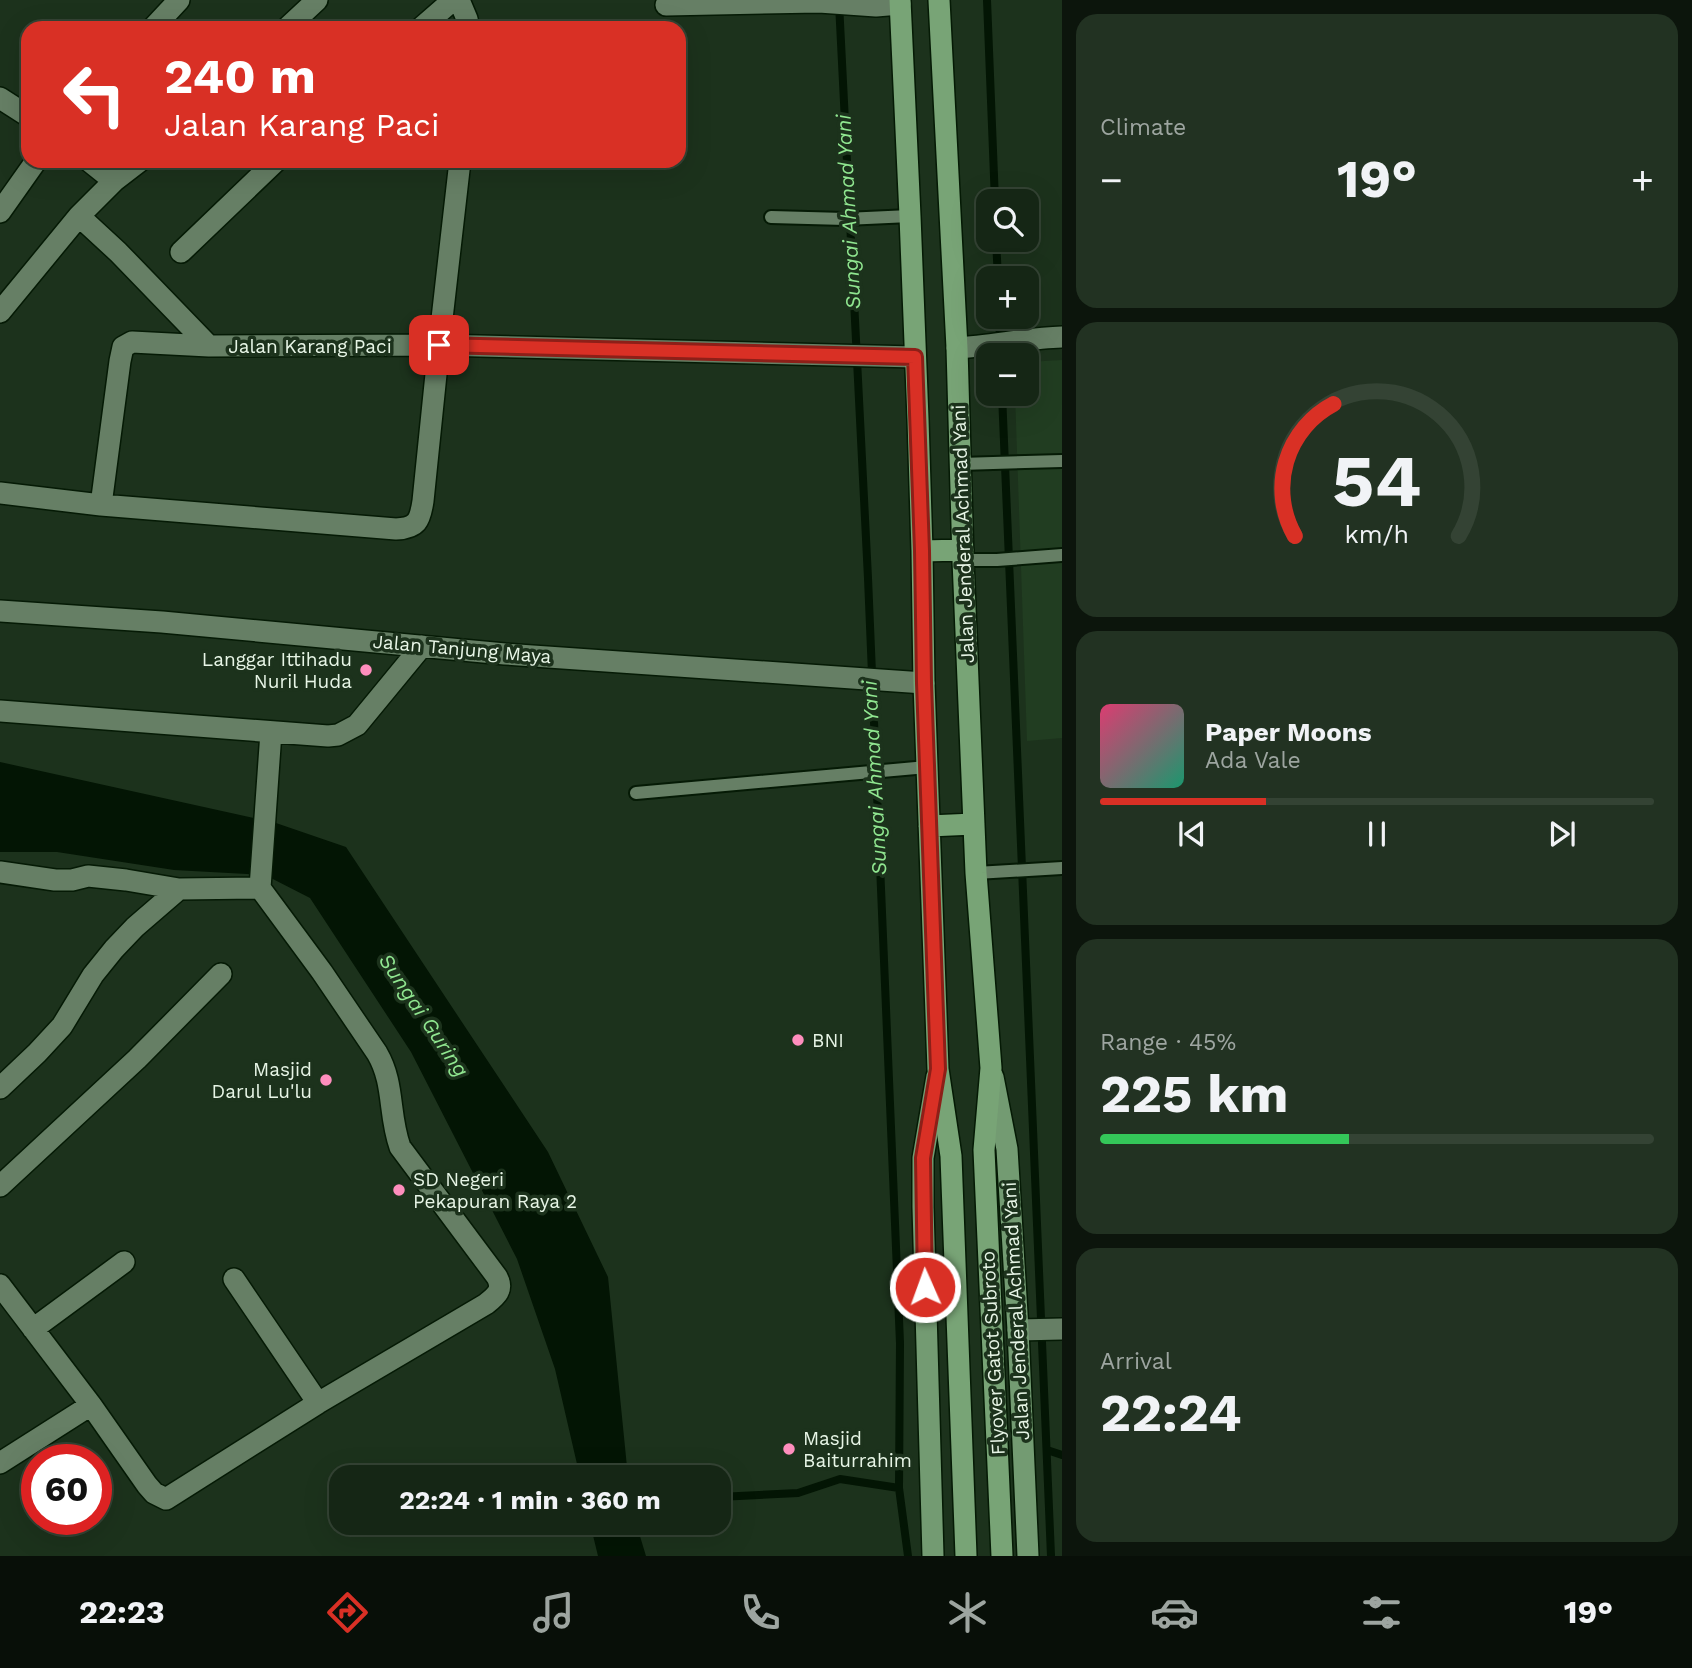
<!DOCTYPE html>
<html lang="en">
<head>
<meta charset="utf-8">
<style>
	:root { --surface:#152615; --page:#223222; --text:#f1f3f6; --muted:#9da5a0; --line:#344334; --accent:#d93025 }
	body { margin:0; font-family:"Work Sans",sans-serif; background:var(--page); color:var(--text); height:100vh; display:flex; flex-direction:column; font-size:26px; white-space:nowrap }
	* { box-sizing:border-box; margin:0 }
	p { font-size:23px; color:var(--muted) }
	.icon { flex:none; width:38px; height:38px; fill:none; stroke:currentColor; stroke-width:2; stroke-linecap:round; stroke-linejoin:round }
	.map { position:relative; flex:1; overflow:hidden }
	.drawer { display:flex; flex-direction:column; gap:14px; padding:14px; background:#0c150c; width:630px }
	.drawer>* { flex:none }
	.guide { position:absolute; left:21px; top:21px; width:665px; height:147px; border-radius:21px; box-shadow:0 7px 28px #0002,0 0 0 2px var(--line); background:#d93025; color:#fff; overflow:hidden }
	.controls { position:absolute; left:976px; top:189px; display:grid; gap:14px }
	.controls a { display:grid; place-items:center; width:63px; height:63px; border-radius:14px; background:var(--surface); box-shadow:0 7px 28px #0002,0 0 0 2px var(--line); font-size:35px }
	.speed { position:absolute; left:21px; top:1444px; display:flex; gap:14px; font-size:35px; font-weight:700; text-align:center }
	.speed>* { display:grid; place-content:center; width:91px; height:91px; border-radius:50%; background:var(--surface); box-shadow:0 7px 28px #0002,0 0 0 2px var(--line); line-height:1 }
	.speed .limit { border:10px solid #d22; background:#fff; color:#111 }
	.pin { position:absolute; display:grid; place-items:center; width:60px; height:60px; color:#fff; margin:-30px; border-radius:14px; box-shadow:0 4px 10px #0006 }
	.me { position:absolute; width:77px; margin:-38px; rotate:358deg; stroke-linejoin:round; filter:drop-shadow(0 0 5px #0008) }
	.turn { display:flex; align-items:center; gap:24px; height:147px; padding:0 28px; font-size:32px }
	.turn .icon { width:91px; height:91px; stroke-width:2.5 }
	.turn b { display:block; font-size:49px; line-height:60px }
	.big { font-size:52px; font-weight:700; line-height:1.1 }
	.drawer .tile { flex:1; display:flex; flex-direction:column; justify-content:center; gap:10px; min-width:0; padding:0 24px; border-radius:21px; background:var(--page) }
	.drawer .dial { align-items:center; gap:0 }
	.dial svg { height:182px; overflow:visible; fill:none; stroke:var(--line); stroke-width:7; stroke-linecap:round; text-anchor:middle }
	.dial text { fill:var(--text); stroke:none }
	.song { display:flex; align-items:center; gap:21px }
	.cover { width:84px; height:84px; border-radius:10px; background:linear-gradient(135deg,hsl(340 70% 55%),hsl(160 70% 35%)) }
	.played { height:7px; border-radius:4px; background:linear-gradient(90deg,var(--accent) 30%,var(--line) 30%) }
	.keys { display:flex; justify-content:space-around; direction:ltr }
	.heat { display:flex; justify-content:space-between; align-items:center; font-size:38px; direction:ltr }
	.charge { height:10px; border-radius:5px; background:linear-gradient(90deg,#34c759 45%,var(--line) 0) }
	.trip { position:absolute; left:329px; top:1465px; width:402px; height:70px; border-radius:21px; background:var(--surface); box-shadow:0 7px 28px #0002,0 0 0 2px var(--line); font-weight:700; line-height:70px; text-align:center }
	.menu { display:flex; height:112px; justify-content:space-around; align-items:center; background:#080f08; color:var(--muted) }
	.menu .icon { width:49px; height:49px }
	.menu .current { color:var(--accent) }
	.menu b { font-size:32px; color:var(--text) }
	main { display:flex; flex:1; min-height:0 }
	.map>svg:first-child { display:block }
	.built { fill:#213d21 }
	.water { fill:#031504 }
	.lines { fill:none; stroke-linecap:round; stroke-linejoin:round }
	.stream { stroke:#031504; stroke-width:8 }
	.service-casing { stroke:#051a05; stroke-width:16 }
	.minor-casing { stroke:#051a05; stroke-width:24 }
	.tertiary-casing { stroke:#051a05; stroke-width:24 }
	.primary-casing { stroke:#051a05; stroke-width:24 }
	.trunk-casing { stroke:#051a05; stroke-width:24 }
	.service { stroke:#667f65; stroke-width:12 }
	.minor { stroke:#667f65; stroke-width:21 }
	.tertiary { stroke:#667f65; stroke-width:21 }
	.primary { stroke:#739b72; stroke-width:21 }
	.trunk { stroke:#78a476; stroke-width:21 }
	.route-casing { stroke:#8d1f18; stroke-width:18 }
	.route { stroke:#d93025; stroke-width:12 }
	.poi-dot { fill:#fe8ebd; stroke:#1c321c; stroke-width:2.5 }
	.labels { text-anchor:middle; dominant-baseline:central; stroke-width:7; stroke-linejoin:round; paint-order:stroke }
	.street-label { font-size:19px; fill:#e7f5e6; stroke:#1c321c }
	.poi-label { font-size:19px; fill:#e7f5e6; stroke:#1c321c; text-anchor:start }
	.water-label { font-size:21px; font-style:italic; fill:#90e690; stroke:#1c321c }
</style>
</head>
<body>
<main>
<div class="map">
<svg width="1062" height="1556" viewBox="0 0 1062 1556">
	<rect width="100%" height="100%" fill="#1c321c"/>
	<path class="built" d="M1062 360V738L1027 741 1015 394H1027V362Z"/>
	<path class="water" d="M0 762 276 823 346 847 548 1152 608 1277 628 1477H580L555 1369 517 1259 411 1052 310 898 265 875 174 870 57 852H0Z
		M590 1523H636L646 1556H598Z"/>
	<g class="lines">
		<path class="stream" d="M987 0 995 201
			M839 3 868 578 900 1343 899 1488 908 1556
			M996 240 998 278
			M999 317 1001 355
			M1002 394 1051 1556
			M1047 1450 1062 1455
			M719 1497 798 1493 840 1479 899 1488"/>
		<g class="service-casing">
			<path id="service" d="M771 217 845 219 910 216
				M960 464 1062 461
				M963 560H997L1062 555
				M636 793 927 767
				M976 873 1062 868"/>
		</g>
		<g class="minor-casing">
			<path id="minor" d="M459 0 467 19 469 28
				M666 5 819 2 876 6 900 4
				M153 28 179 0
				M287 28 317 0
				M421 28 453 0
				M0 98 28 116
				M460 161 439 345 423 501C420 521 417 528 396 529L101 505 120 361 123 347 132 342 209 346 439 345 915 357
				M114 181 140 161
				M0 212 36 161
				M79 216 114 181 89 161
				M181 252 276 161
				M0 312 79 216 118 252 209 346
				M0 493 101 505
				M0 611 162 622 505 654 924 683
				M0 711 328 736 338 735 357 725 422 646
				M0 872 55 880H72L88 876 126 880 179 889 260 888
				M0 1088 37 1053 62 1026 93 975 114 949 135 927 179 889
				M0 1186 137 1059 221 974
				M234 1279 318 1403
				M0 1285 91 1405 147 1485 154 1493 166 1499 318 1403 486 1304C496 1296 504 1290 497 1277L400 1147C388 1113 395 1084 377 1053L322 972 260 888 271 732
				M33 1329 124 1262
				M1018 1330 1062 1329
				M0 1463 91 1405"/>
		</g>
		<g class="tertiary-casing">
			<path id="tertiary" d="M957 348C992 346 1027 338 1062 337"/>
		</g>
		<g class="primary-casing">
			<path id="primary" d="M993 1077 1007 1149 1018 1330 1028 1556
				M933 1556 923 1207V1158L937 1076"/>
		</g>
		<g class="trunk-casing">
			<path id="trunk" d="M900 0 910 216 918 419 922 551 924 683 938 1069 951 1156 966 1556
				M939 0 957 348 963 560 976 873 991 1068 984 1150 1002 1556
				M922 551 963 550
				M929 826 974 824"/>
		</g>
		<use href="#service" class="service"/>
		<use href="#minor" class="minor"/>
		<use href="#tertiary" class="tertiary"/>
		<use href="#primary" class="primary"/>
		<use href="#trunk" class="trunk"/>
	</g>
	<g class="lines">
		<g class="route-casing">
			<path id="route" d="M439 345 915 357 922 551 924 683 938 1069 923 1158 925 1287"/>
		</g>
		<use href="#route" class="route"/>
	</g>
	<g class="poi-dot">
		<circle cx="366" cy="670" r="7"/>
		<circle cx="798" cy="1040" r="7"/>
		<circle cx="326" cy="1080" r="7"/>
		<circle cx="399" cy="1190" r="7"/>
		<circle cx="789" cy="1449" r="7"/>
	</g>
	<g class="labels">
		<g class="street-label">
			<text x="310" y="346">Jalan Karang Paci</text>
			<text transform="translate(963 534) rotate(-92)">Jalan Jenderal Achmad Yani</text>
			<text transform="translate(462 649) rotate(5)">Jalan Tanjung Maya</text>
			<text transform="translate(1016 1311) rotate(-93)">Jalan Jenderal Achmad Yani</text>
			<text transform="translate(993 1353) rotate(-93)">Flyover Gatot Subroto</text>
		</g>
		<g class="poi-label">
			<text x="352" y="659" text-anchor="end">Langgar Ittihadu<tspan x="352" dy="22">Nuril Huda</tspan></text>
			<text x="812" y="1040">BNI</text>
			<text x="312" y="1069" text-anchor="end">Masjid<tspan x="312" dy="22">Darul Lu'lu</tspan></text>
			<text x="413" y="1179">SD Negeri<tspan x="413" dy="22">Pekapuran Raya 2</tspan></text>
			<text x="803" y="1438">Masjid<tspan x="803" dy="22">Baiturrahim</tspan></text>
		</g>
		<g class="water-label">
			<text transform="translate(848 212) rotate(-93)">Sungai Ahmad Yani</text>
			<text transform="translate(874 778) rotate(-93)">Sungai Ahmad Yani</text>
			<text transform="translate(424 1015) rotate(56)">Sungai Guring</text>
		</g>
	</g>
</svg>
<div class="controls">
<a><svg class="icon" aria-label="search" viewBox="0 0 24 24"><circle cx="10" cy="10" r="6"/><path d="M15 15l6 6"/></svg></a>
<a>+</a>
<a>−</a>
</div>
<div class="speed"><div class="limit">60</div></div>
<div class="pin" style="left:439px;top:345px;background:#d93025"><svg class="icon" aria-label="arrive" viewBox="0 0 24 24"><path d="M6 21V4h12l-3 4 3 4H6"/></svg></div>
<svg class="me" style="left:925px;top:1287px" viewBox="-20 -20 40 40"><circle r="17" fill="#d93025" stroke="#fff" stroke-width="3"/><path d="M0-11L8 9 0 5-8 9z" fill="#fff"/></svg>
<div class="trip">22:24 · 1 min · 360 m</div>
<div class="guide">
<div class="turn"><svg class="icon" aria-label="left" viewBox="0 0 24 24"><path d="M17 20v-9H6M10 6l-5 5 5 5"/></svg><div><b>240 m</b>Jalan Karang Paci</div></div>
</div>
</div>
<section class="drawer">
<div class="tile"><p>Climate</p>
<div class="heat"><a>−</a><b class="big">19°</b><a>+</a></div>
</div>
<div class="tile dial"><svg viewBox="0 0 100 80">
<path d="M14 69A42 42 0 1 1 86 69"/>
<path d="M14 69A42 42 0 0 1 31 11" stroke="#d93025"/>
<text x="50" y="56" font-size="32" font-weight="700">54</text>
<text x="50" y="72" font-size="11">km/h</text>
</svg></div>
<div class="tile">
<div class="song"><i class="cover"></i><div><b>Paper Moons</b><p>Ada Vale</p></div></div>
<div class="played"></div>
<div class="keys"><svg class="icon" aria-label="previous" viewBox="0 0 24 24"><path d="M18 5L8 12l10 7zM5 5v14"/></svg><svg class="icon" aria-label="pause" viewBox="0 0 24 24"><path d="M8 5v14M16 5v14"/></svg><svg class="icon" aria-label="next" viewBox="0 0 24 24"><path d="M6 5l10 7-10 7zM19 5v14"/></svg></div>
</div>
<div class="tile"><p>Range · 45%</p><b class="big">225 km</b><div class="charge"></div></div>
<div class="tile"><p>Arrival</p><b class="big">22:24</b></div>
</section>
</main>
<nav class="menu">
<b>22:23</b>
<svg class="icon current" aria-label="directions" viewBox="0 0 24 24"><path d="M12 3l9 9-9 9-9-9zM9 14v-3h6M13 9l2 2-2 2"/></svg>
<svg class="icon" aria-label="music" viewBox="0 0 24 24"><path d="M9 18V5l10-2v13"/><circle cx="6" cy="18" r="3"/><circle cx="16" cy="16" r="3"/></svg>
<svg class="icon" aria-label="phone" viewBox="0 0 24 24"><path d="M5 4h4l2 5-3 2q2 4 5 5l2-3 5 2v4C11 20 4 13 5 4z"/></svg>
<svg class="icon" aria-label="climate" viewBox="0 0 24 24"><path d="M12 3v18M4 7l16 10M4 17L20 7"/></svg>
<svg class="icon" aria-label="car" viewBox="0 0 24 24"><path d="M5 17H2v-5l4-1 3-4h7l3 4 3 1v5h-3M9 17h6M6 11h13"/><circle cx="7" cy="17" r="2"/><circle cx="17" cy="17" r="2"/></svg>
<svg class="icon" aria-label="filters" viewBox="0 0 24 24"><path d="M4 7h16M4 17h16"/><circle cx="9" cy="7" r="2"/><circle cx="15" cy="17" r="2"/></svg>
<b>19°</b>
</nav>
</body>
</html>
